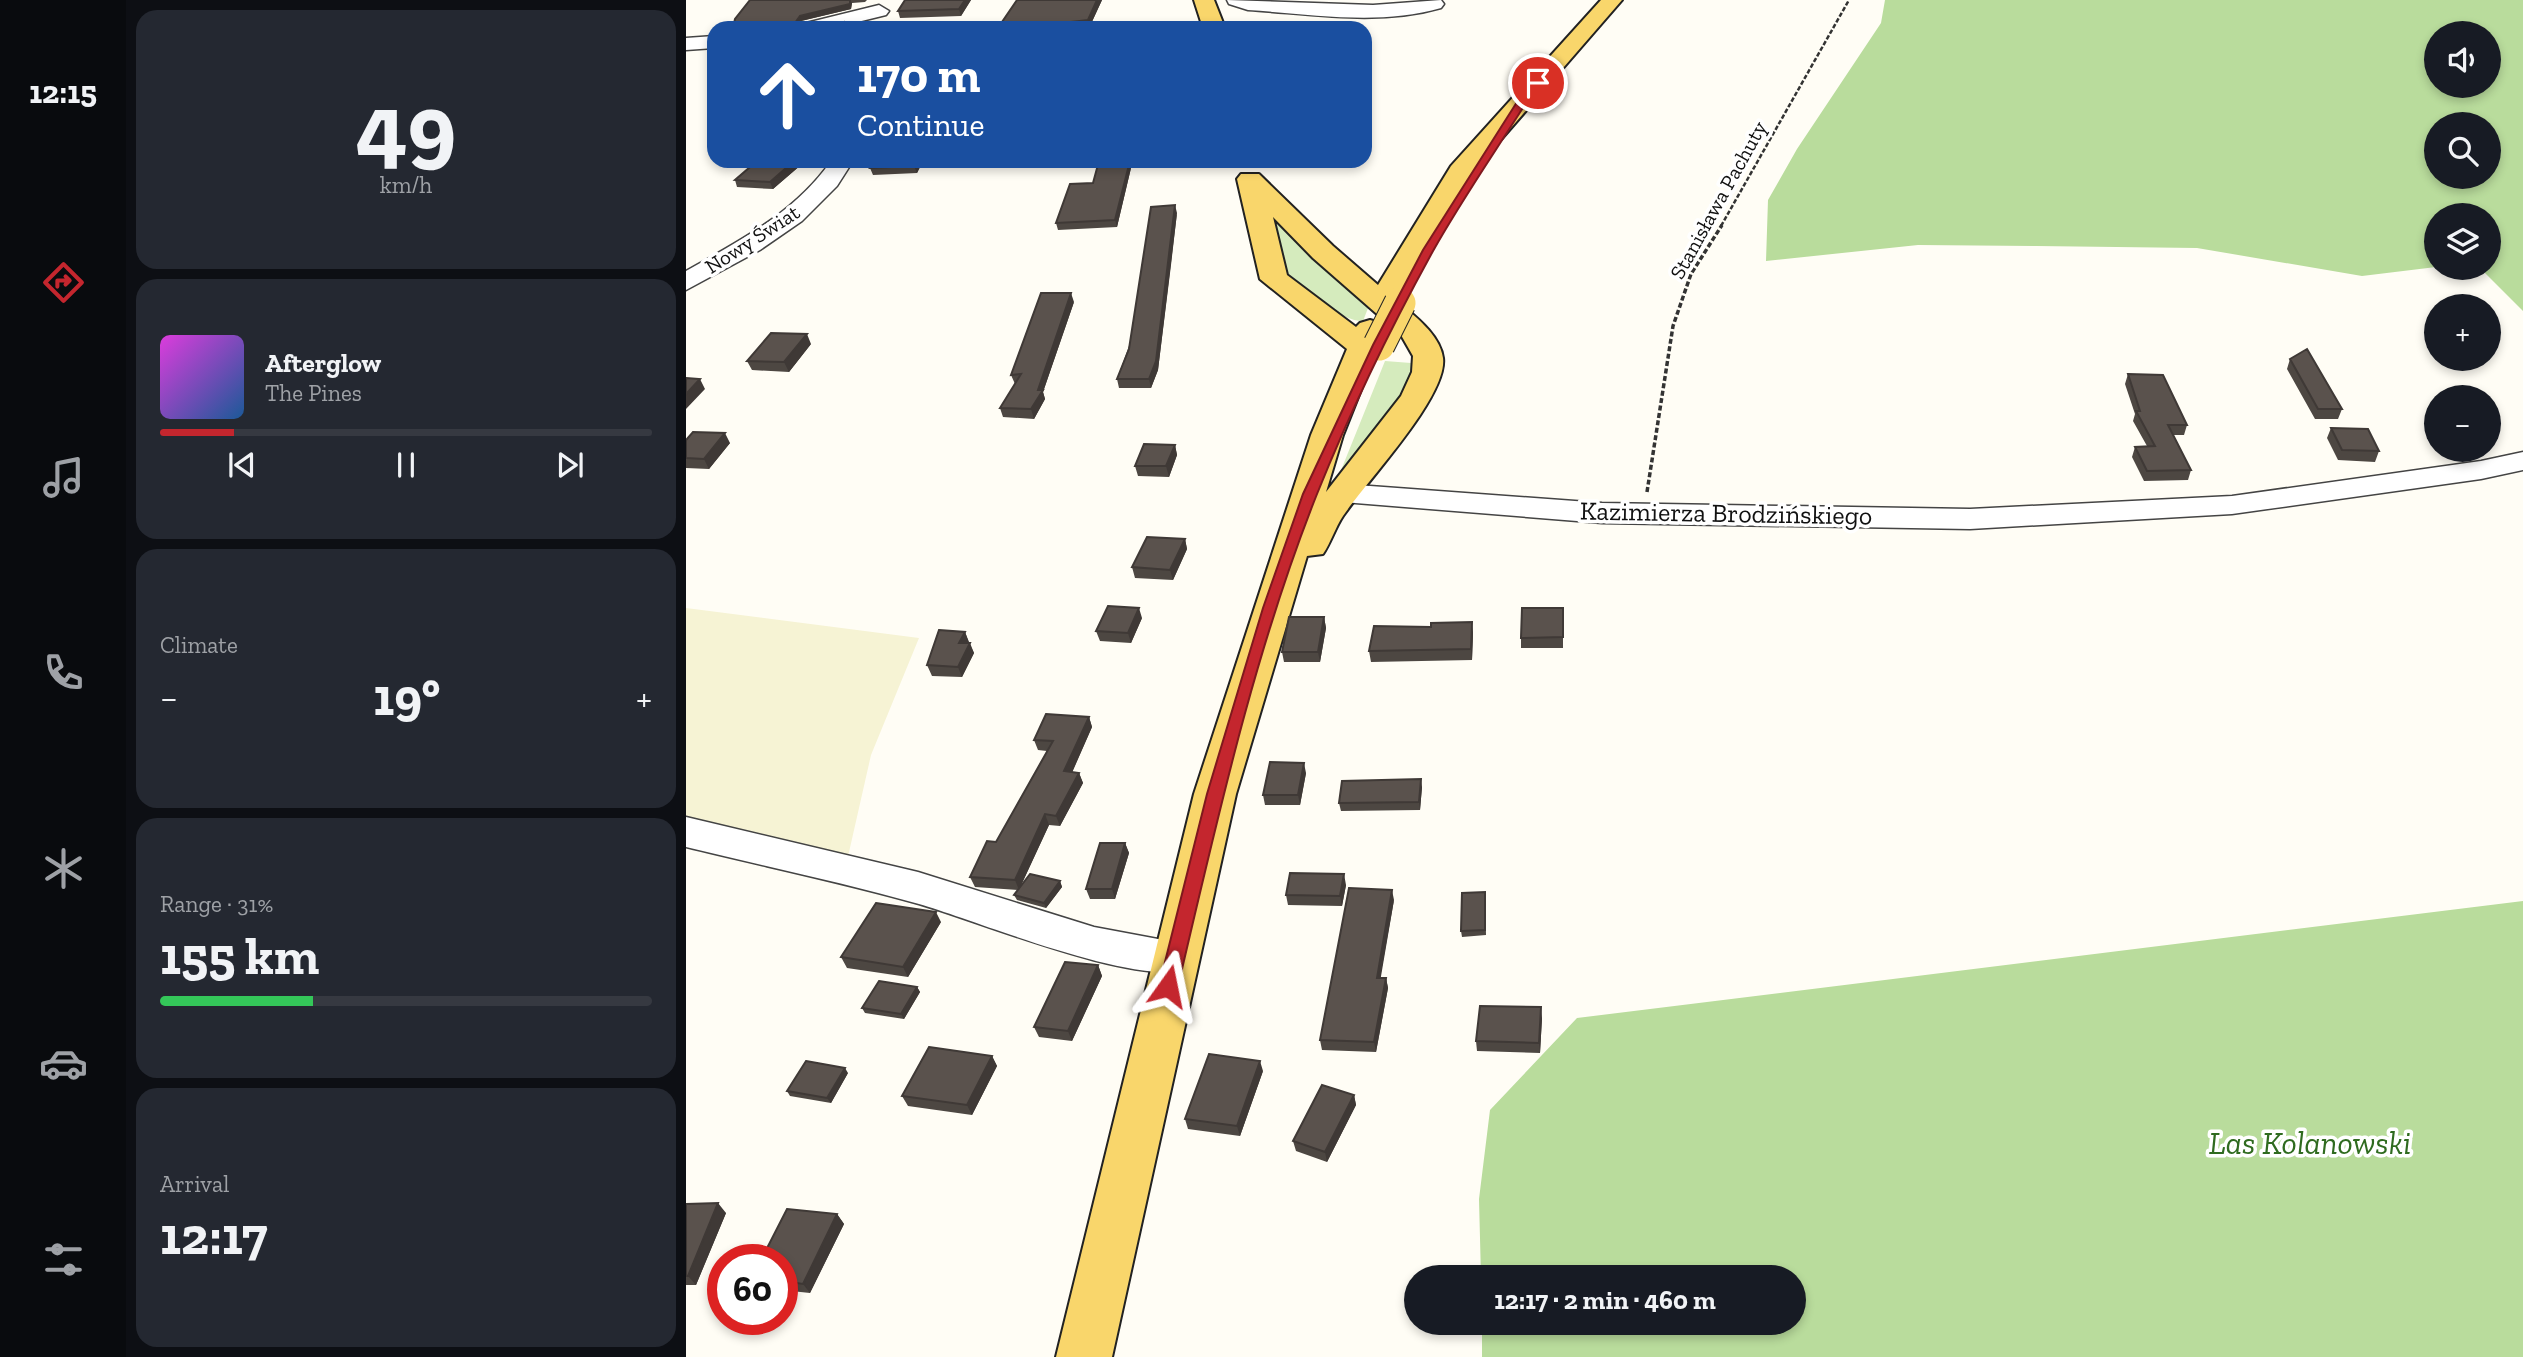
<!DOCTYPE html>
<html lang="en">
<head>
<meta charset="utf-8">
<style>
	:root { --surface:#171b24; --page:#242831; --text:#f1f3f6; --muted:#9ea1a6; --line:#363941; --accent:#c4262e }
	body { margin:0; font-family:"Zilla Slab",serif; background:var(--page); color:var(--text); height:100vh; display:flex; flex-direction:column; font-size:26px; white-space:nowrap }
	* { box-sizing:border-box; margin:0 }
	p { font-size:23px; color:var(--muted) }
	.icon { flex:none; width:38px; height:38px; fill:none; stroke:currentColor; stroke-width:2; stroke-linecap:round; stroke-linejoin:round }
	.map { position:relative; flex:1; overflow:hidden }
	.drawer { display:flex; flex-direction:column; gap:10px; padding:10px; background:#0d0f14; width:560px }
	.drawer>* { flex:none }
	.hud { position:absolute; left:21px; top:21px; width:665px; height:147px; border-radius:21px; box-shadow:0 4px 10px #0003; background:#1a4fa0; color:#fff; overflow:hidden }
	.controls { position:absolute; left:1738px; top:21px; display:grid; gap:14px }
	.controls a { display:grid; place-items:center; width:77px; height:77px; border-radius:50%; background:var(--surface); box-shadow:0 4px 10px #0003; font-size:35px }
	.speed { position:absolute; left:21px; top:1244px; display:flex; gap:14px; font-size:35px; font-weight:700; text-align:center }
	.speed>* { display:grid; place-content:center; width:91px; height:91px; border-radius:50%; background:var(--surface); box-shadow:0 4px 10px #0003; line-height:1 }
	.speed .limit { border:10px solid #d22; background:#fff; color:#111 }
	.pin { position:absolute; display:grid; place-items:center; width:60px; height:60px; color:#fff; margin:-30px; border:4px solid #fff; border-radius:50%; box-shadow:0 2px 7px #0007 }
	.me { position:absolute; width:77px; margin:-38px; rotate:12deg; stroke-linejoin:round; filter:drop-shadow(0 0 5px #0008) }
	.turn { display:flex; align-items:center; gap:24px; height:147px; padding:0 35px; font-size:32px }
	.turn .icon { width:91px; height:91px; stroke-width:2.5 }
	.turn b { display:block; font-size:49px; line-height:60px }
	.big { font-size:52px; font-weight:800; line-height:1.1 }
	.drawer .tile { flex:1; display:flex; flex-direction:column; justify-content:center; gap:10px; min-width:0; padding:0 24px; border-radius:21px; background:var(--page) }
	.drawer .dial { align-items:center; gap:0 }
	.dial b { font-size:91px; line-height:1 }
	.song { display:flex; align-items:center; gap:21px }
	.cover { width:84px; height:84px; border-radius:10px; background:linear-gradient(135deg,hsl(300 70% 55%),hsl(210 70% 35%)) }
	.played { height:7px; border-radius:4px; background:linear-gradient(90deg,var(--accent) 15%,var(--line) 15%) }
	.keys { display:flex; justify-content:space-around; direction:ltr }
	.heat { display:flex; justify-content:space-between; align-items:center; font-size:38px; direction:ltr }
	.charge { height:10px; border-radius:5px; background:linear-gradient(90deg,#34c759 31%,var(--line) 0) }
	.trip { position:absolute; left:718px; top:1265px; width:402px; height:70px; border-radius:35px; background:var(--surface); box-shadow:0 4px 10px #0003; font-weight:800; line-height:70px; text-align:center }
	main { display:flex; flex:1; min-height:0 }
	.tabs { display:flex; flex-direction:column; width:126px; justify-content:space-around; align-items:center; background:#090b0e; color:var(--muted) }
	.tabs .icon { width:49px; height:49px }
	.tabs .active { color:var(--accent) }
	.tabs b { font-size:32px; color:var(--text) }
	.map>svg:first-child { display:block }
	.farmland { fill:#f6f3d4 }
	.green { fill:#d5ebbd }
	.forest { fill:#b9dc9c; fill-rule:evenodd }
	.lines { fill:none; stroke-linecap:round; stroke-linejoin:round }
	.minor-casing { stroke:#444; stroke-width:3 }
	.major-casing { stroke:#222; stroke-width:4 }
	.path-far1 { stroke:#333; stroke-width:2.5; stroke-dasharray:4.5 2; stroke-linecap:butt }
	.path { stroke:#333; stroke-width:3.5; stroke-dasharray:5 2.5; stroke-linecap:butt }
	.minor { fill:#fff; fill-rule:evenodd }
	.major { fill:#f9d66b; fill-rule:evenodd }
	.major-bridge-casing { stroke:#222; stroke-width:33; stroke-linecap:butt }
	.major-bridge { stroke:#f9d66b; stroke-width:31 }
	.wall { fill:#4d4742 }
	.shaded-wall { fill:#3f3936 }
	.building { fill:#5a524d; stroke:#3f3936; stroke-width:2 }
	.route { fill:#c4262e; stroke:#7f191e; stroke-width:2 }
	.labels { text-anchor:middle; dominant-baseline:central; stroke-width:7; stroke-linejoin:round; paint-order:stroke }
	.far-street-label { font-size:21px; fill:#111; stroke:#fff }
	.street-label { font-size:26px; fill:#111; stroke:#fff }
	.near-park-label { font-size:32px; font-style:italic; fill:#2f6b1f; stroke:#fff }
</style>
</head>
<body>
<main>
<nav class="tabs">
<b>12:15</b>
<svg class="icon active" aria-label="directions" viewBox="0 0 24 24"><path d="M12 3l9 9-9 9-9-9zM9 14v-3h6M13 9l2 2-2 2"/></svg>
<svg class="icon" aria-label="music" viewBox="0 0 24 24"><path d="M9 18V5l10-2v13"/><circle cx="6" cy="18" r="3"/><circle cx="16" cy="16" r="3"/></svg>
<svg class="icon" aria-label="phone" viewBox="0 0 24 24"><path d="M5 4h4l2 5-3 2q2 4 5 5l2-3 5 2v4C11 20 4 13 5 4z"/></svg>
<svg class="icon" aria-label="climate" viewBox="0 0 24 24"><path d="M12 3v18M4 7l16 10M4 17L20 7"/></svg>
<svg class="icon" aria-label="car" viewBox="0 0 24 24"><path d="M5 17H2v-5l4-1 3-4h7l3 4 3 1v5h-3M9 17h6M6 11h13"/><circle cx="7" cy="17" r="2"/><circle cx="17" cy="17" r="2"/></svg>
<svg class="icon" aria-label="filters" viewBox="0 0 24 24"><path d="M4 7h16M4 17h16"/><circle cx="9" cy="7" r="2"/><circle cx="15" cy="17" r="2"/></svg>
</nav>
<section class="drawer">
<div class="tile dial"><b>49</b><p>km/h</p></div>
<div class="tile">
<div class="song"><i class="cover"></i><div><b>Afterglow</b><p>The Pines</p></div></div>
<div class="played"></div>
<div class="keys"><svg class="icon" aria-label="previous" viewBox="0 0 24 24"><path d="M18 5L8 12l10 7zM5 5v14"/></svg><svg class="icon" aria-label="pause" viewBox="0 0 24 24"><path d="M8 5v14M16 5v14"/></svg><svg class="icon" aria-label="next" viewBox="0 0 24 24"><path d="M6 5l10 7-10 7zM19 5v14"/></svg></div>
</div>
<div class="tile"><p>Climate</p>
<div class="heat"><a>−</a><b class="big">19°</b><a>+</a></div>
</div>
<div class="tile"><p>Range · 31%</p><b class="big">155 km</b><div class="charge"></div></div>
<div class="tile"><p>Arrival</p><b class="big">12:17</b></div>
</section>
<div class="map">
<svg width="1837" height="1357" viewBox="0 0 1837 1357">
	<rect width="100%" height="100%" fill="#fffdf5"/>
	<path class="farmland" d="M0 608 233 638 185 755 161 861 0 819Z"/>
	<path class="green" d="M581 209 641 270 684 303 677 321C658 322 609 290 600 273 591 254 587 230 581 209Z
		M699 361 725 363 726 378 718 396 641 505Z"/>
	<path class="forest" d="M1199 0H1837V311L1794 268H1802V215H1750V267L1676 276 1511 248 1350 246 1232 245 1080 261 1082 200 1111 149 1195 23ZM1750 33H1802V86H1750ZM1750 124H1802V177H1750Z
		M1837 901V1357H796V1323H1108V1278L795 1277 793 1199 804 1110 891 1018Z"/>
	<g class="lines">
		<g class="minor-casing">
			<path id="minor" d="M541 0 687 5 755 0 758 4 755 8C693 26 625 14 562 10L543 4Z
				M193 5 203 11 200 15 147 28H113L116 24Z
				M28 36V48L0 50V38Z
				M145 161H167L151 186 116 221 74 250 0 290V271C53 241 109 213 145 161Z
				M1837 452V470L1795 479 1546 514 1284 529 916 523 657 502 646 500 642 493 646 486 657 484 916 503 1284 509 1546 496 1795 461Z
				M0 817 232 872 408 927 504 945 510 957 504 969C450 987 292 921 233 904 156 882 77 866 0 847Z"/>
		</g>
		<g class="major-casing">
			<path id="major" d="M508 0H528L539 28H517Z
				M915 0H936L785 174 710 300C727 315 754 334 757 358 762 396 680 482 657 516 649 528 645 542 637 554L621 556 550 794 426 1357H370L508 794 625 435 661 349 574 279 551 179 555 174H573L647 246 692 285 765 166ZM587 217 627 258 715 335 727 356 726 372 715 396 640 492 657 435 699 329 694 323 684 320 674 323 670 327 601 275Z"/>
		</g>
		<path class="path-far1" d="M1035 226 1163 0"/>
		<path class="path" d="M961 492 987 326 1005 274 1036 225"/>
		<use href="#minor" class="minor"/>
		<use href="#major" class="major"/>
		<g class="major-bridge-casing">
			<path id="major-bridge" d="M693 345 714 303"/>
		</g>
		<use href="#major-bridge" class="major-bridge"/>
	</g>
	<path class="wall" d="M64 0H181L179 2 166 3 165 9 115 21 114 23 145 25 158 22 160 28H47Z
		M219 0H285L275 16 214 18 212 11Z
		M331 0H416L404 26 391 28H318L316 22Z
		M71 161H117L116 164 87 189 51 187 49 180Z
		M237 161 231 173 187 175 184 168Z
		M413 161H495L494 164 445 168 431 227 372 230 370 223 407 183Z
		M608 161H645L644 163 608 164Z
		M491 213 472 370 465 388H433L431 379Z
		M388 302 357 392 359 399 348 419 317 417 314 408 329 384 325 375Z
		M125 344 103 372 66 370 61 361Z
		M1604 359 1656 409 1652 419H1629L1601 369Z
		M1442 374 1501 425 1498 435H1487L1505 470 1502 480 1458 481 1446 457 1449 447 1461 446 1447 421 1449 414 1439 384Z
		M1645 428 1693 451 1689 462 1652 460 1641 438Z
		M0 440 44 443 23 469 0 468Z
		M489 445 491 455 483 477 452 476 449 466Z
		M499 539 501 549 487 580 449 578 446 567Z
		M877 608V648H835V638Z
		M638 617 640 628 634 662H598L596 652Z
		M456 618 445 643 414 641 410 631Z
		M279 632 283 643 288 653 276 677 246 676 241 665Z
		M787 632 786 660 685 662 683 651Z
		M403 717 406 727 386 772 393 773 397 783 374 826 363 825 335 885 374 881 376 887 360 908 331 900 328 895 332 890 289 887 284 877 310 842 361 751 352 750 348 740Z
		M620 773 614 805H579L577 795Z
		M736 787 734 810 655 811 653 803Z
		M439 843 443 853 429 899H404L400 889Z
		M660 885 656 906 602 905 600 895Z
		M799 892 800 935 776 937 775 931Z
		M708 900 694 978H700L702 988 690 1052 636 1050 634 1040Z
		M255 922 222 977 161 968 155 957Z
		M412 965 416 976 386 1041 353 1037 348 1027Z
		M231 987 234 992 218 1019 179 1013 176 1008Z
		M856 1018 854 1053 791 1051 790 1041Z
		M306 1056 311 1066 286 1115 222 1106 216 1096Z
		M577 1071 554 1136 502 1129 499 1119Z
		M162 1073 145 1103 104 1096 101 1091Z
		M668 1095 670 1105 641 1162 610 1151 607 1141Z
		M0 1204 40 1213 10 1285H0Z
		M151 1214 158 1224 124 1293 96 1290V1260Z"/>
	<path class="shaded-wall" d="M164 0 166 3 165 9 115 21 110 28 109 23 114 16Z
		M279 0H285L275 16 273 9Z
		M411 0H416L404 26 387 28 385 22Z
		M108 161H117L116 164 87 189 84 182Z
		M231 161H237L231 173 228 166Z
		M444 161 445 168 431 227 429 220Z
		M489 205 491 213 485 265 472 370 465 388 463 379Z
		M385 293 388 302 357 392 359 399 348 419 345 409Z
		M121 334 125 344 103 372 98 362Z
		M14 379 19 389 0 409V394Z
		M39 433 44 443 23 469 18 459Z
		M489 445 491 455 483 477 480 466Z
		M499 539 501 549 487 580 484 570Z
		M453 608 456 618 445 643 442 633Z
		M638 617 640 628 634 662 632 652Z
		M786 622 787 632 786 660 785 649Z
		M279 632 283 642 277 653 273 643Z
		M284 643 288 653 276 677 272 667Z
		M403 717 406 727 382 782 378 771Z
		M618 763 620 773 614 805 612 795Z
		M393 773 397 783 374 826 370 816Z
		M735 779 736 787 734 810 733 802Z
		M359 814 363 825 333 890 329 880Z
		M439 843 443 853 429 899 426 889Z
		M658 874 660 885 656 906 654 896Z
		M374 881 376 887 360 908 358 903Z
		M706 890 708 900 693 988 691 978Z
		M250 912 255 922 222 977 217 967Z
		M412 965 416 976 386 1041 382 1031Z
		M700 978 702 988 690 1052 688 1042Z
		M231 987 234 992 218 1019 215 1014Z
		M855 1007 856 1018 854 1053 853 1043Z
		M306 1056 311 1066 286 1115 281 1105Z
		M574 1061 577 1071 554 1136 551 1126Z
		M159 1068 162 1073 145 1103 141 1098Z
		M668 1095 670 1105 641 1162 639 1152Z
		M32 1203 40 1213 10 1285 2 1276Z
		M151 1214 158 1224 124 1293 117 1284Z"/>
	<path class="building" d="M64 0H164V4L114 16 109 23 145 25 158 22 159 28H47L49 19Z
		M219 0H279L273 9 212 11Z
		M331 0H411L402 20 385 22H316Z
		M71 161H108L84 182 49 180Z
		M188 161H231L228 166 184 168Z
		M413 161H445H444L429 220 370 223 384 184 407 183Z
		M489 205 470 361 463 379H431L443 349 465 207Z
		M355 293H385L352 390H357L345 409 314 408 335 374 325 375Z
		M85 333 121 334 98 362 61 361Z
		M1621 349 1656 409H1632L1604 359Z
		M1442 374 1477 375 1501 425H1482L1505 470 1461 471 1449 447 1469 446 1450 411H1454Z
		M0 378 14 379 0 394Z
		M1645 428 1682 429 1693 451 1656 450Z
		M7 432 39 433 18 459 0 458V440Z
		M458 444 489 445 480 466H449Z
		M461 537 499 539 484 570 446 567Z
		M422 606 453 608 442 633 410 631Z
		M836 608H877V637L835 638Z
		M603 617H638L632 652H596Z
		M786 622 785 649 683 651 688 626 745 627V623Z
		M253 630 279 632 273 643H284L272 667 241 665Z
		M360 714 403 717 378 771 393 773 370 816 359 814 329 880 284 877 301 841 310 842 367 741 348 740Z
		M584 762 618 763 612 795H577Z
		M735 779 733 802 653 803 656 781Z
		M414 843H439L426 889H400Z
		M604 873 658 874 654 896 600 895Z
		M344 874 374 881 358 903 328 895Z
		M663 888 706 890 691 978H700L688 1042 634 1040Z
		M799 892V930L775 931 776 893Z
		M190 903 250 912 217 967 155 957Z
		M379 962 412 965 382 1031 348 1027Z
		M193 981 231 987 215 1014 176 1008Z
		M794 1006 855 1007 853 1043 790 1041Z
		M243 1047 306 1056 281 1105 216 1096Z
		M523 1054 574 1061 551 1126 499 1119Z
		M120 1061 159 1068 141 1098 101 1091Z
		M636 1085 668 1095 639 1152 607 1141Z
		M32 1203 2 1276H0V1204Z
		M101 1209 151 1214 117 1284 96 1281V1260H75Z"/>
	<path class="route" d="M848 81 856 83 840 103C809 152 775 201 747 251 704 329 664 412 631 494 568 652 531 821 492 986L489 992H476L473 986 521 794 577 608 617 494 687 345 737 250 831 102Z"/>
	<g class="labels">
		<g class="far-street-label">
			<text transform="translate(1032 200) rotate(-61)">Stanisława Pachuty</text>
			<text transform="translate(66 239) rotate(-33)">Nowy Świat</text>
		</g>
		<g class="street-label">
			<text transform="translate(1040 513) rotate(1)">Kazimierza Brodzińskiego</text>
		</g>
		<g class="near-park-label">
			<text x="1624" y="1143">Las Kolanowski</text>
		</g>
	</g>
</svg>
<div class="controls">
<a><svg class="icon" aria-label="sound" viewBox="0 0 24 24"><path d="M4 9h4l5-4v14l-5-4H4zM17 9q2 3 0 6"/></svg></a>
<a><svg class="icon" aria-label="search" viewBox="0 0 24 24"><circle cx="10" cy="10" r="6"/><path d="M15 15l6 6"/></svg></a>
<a><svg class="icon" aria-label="layers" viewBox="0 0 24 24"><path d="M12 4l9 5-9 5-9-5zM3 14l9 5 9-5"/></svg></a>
<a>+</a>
<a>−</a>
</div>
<div class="speed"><div class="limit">60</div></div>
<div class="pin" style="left:852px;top:83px;background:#d93025"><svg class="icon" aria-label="arrive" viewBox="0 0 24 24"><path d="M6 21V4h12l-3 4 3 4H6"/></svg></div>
<svg class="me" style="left:482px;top:986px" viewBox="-20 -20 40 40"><path d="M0-17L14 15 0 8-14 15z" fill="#c4262e" stroke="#fff" stroke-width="4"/></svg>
<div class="trip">12:17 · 2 min · 460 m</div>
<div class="hud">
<div class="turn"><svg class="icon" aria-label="ahead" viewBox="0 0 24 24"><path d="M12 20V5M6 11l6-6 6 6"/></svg><div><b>170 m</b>Continue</div></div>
</div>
</div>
</main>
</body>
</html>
